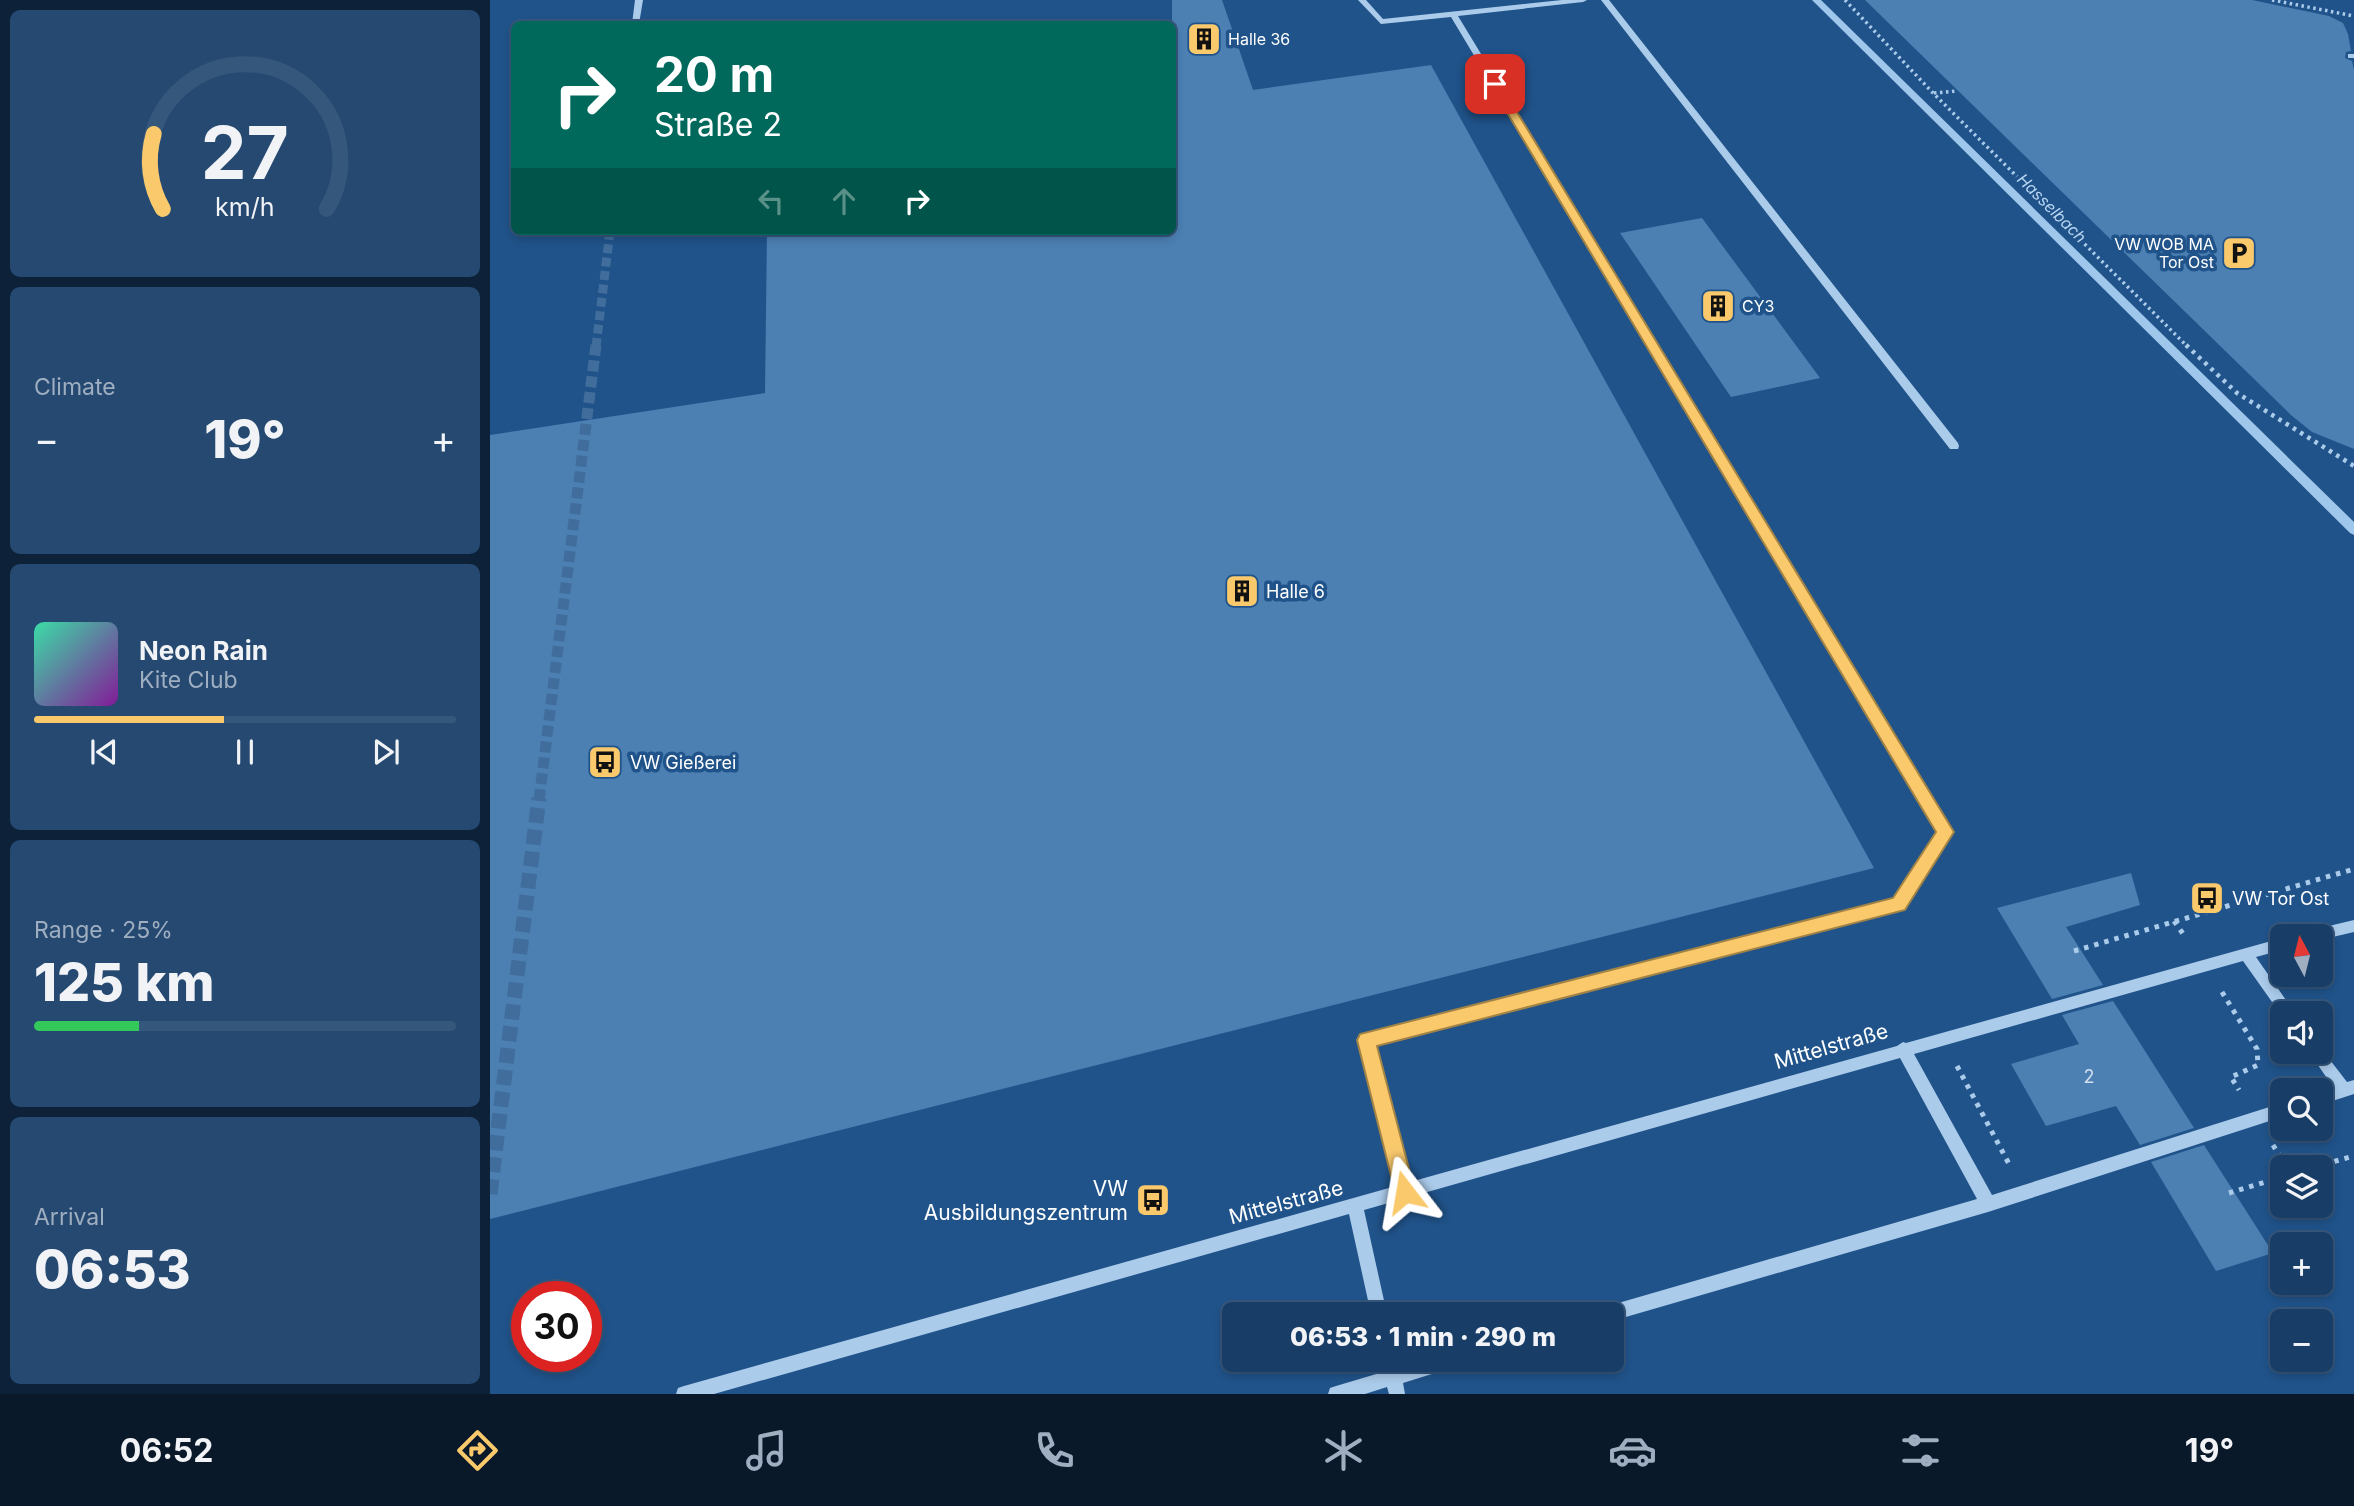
<!DOCTYPE html>
<html lang="en">
<head>
<meta charset="utf-8">
<style>
	:root { --surface:#183e68; --page:#254971; --text:#f1f3f6; --muted:#9faec0; --line:#36577c; --accent:#f9c96c }
	body { margin:0; font-family:Inter,sans-serif; background:var(--page); color:var(--text); height:100vh; display:flex; flex-direction:column; font-size:26px; white-space:nowrap }
	* { box-sizing:border-box; margin:0 }
	p { font-size:23px; color:var(--muted) }
	.icon { flex:none; width:38px; height:38px; fill:none; stroke:currentColor; stroke-width:2; stroke-linecap:round; stroke-linejoin:round }
	.map { position:relative; flex:1; overflow:hidden }
	.drawer { display:flex; flex-direction:column; gap:10px; padding:10px; background:#0d2239; width:490px }
	.drawer>* { flex:none }
	.hud { position:absolute; left:21px; top:21px; width:665px; height:214px; border-radius:10px; box-shadow:0 4px 10px #0003,0 0 0 2px var(--line); background:#00695c; color:#fff; overflow:hidden }
	.needle { width:46px; rotate:353deg }
	.buttons { position:absolute; left:1780px; top:924px; display:grid; gap:14px }
	.buttons a { display:grid; place-items:center; width:63px; height:63px; border-radius:10px; background:var(--surface); box-shadow:0 4px 10px #0003,0 0 0 2px var(--line); font-size:35px }
	.speed { position:absolute; left:21px; top:1281px; display:flex; gap:14px; font-size:35px; font-weight:700; text-align:center }
	.speed>* { display:grid; place-content:center; width:91px; height:91px; border-radius:50%; background:var(--surface); box-shadow:0 4px 10px #0003,0 0 0 2px var(--line); line-height:1 }
	.speed .limit { border:10px solid #d22; background:#fff; color:#111 }
	.pin { position:absolute; display:grid; place-items:center; width:60px; height:60px; color:#fff; margin:-30px; border-radius:14px; box-shadow:0 4px 10px #0006 }
	.me { position:absolute; width:77px; margin:-38px; rotate:346deg; stroke-linejoin:round; filter:drop-shadow(0 0 5px #0008) }
	.turn { display:flex; align-items:center; gap:24px; height:147px; padding:0 28px; font-size:32px }
	.turn .icon { width:91px; height:91px; stroke-width:2.5 }
	.turn b { display:block; font-size:49px; line-height:60px }
	.lanes { display:flex; align-items:center; height:66px; padding:0 28px; background:#0003; justify-content:center; gap:35px; direction:ltr }
	.lanes .off { opacity:.35 }
	.big { font-size:52px; font-weight:800; line-height:1.1 }
	.drawer .card { flex:1; display:flex; flex-direction:column; justify-content:center; gap:10px; min-width:0; padding:0 24px; border-radius:10px; background:var(--page) }
	.drawer .dial { align-items:center; gap:0 }
	.dial svg { height:182px; overflow:visible; fill:none; stroke:var(--line); stroke-width:7; stroke-linecap:round; text-anchor:middle }
	.dial text { fill:var(--text); stroke:none }
	.song { display:flex; align-items:center; gap:21px }
	.cover { width:84px; height:84px; border-radius:10px; background:linear-gradient(135deg,hsl(160 70% 55%),hsl(290 70% 35%)) }
	.played { height:7px; border-radius:4px; background:linear-gradient(90deg,var(--accent) 45%,var(--line) 45%) }
	.keys { display:flex; justify-content:space-around; direction:ltr }
	.heat { display:flex; justify-content:space-between; align-items:center; font-size:38px; direction:ltr }
	.charge { height:10px; border-radius:5px; background:linear-gradient(90deg,#34c759 25%,var(--line) 0) }
	.trip { position:absolute; left:732px; top:1302px; width:402px; height:70px; border-radius:10px; background:var(--surface); box-shadow:0 4px 10px #0003,0 0 0 2px var(--line); font-weight:800; line-height:70px; text-align:center }
	.dock { display:flex; height:112px; justify-content:space-around; align-items:center; background:#0a192a; color:var(--muted) }
	.dock .icon { width:49px; height:49px }
	.dock .active { color:var(--accent) }
	.dock b { font-size:32px; color:var(--text) }
	main { display:flex; flex:1; min-height:0 }
	.map>svg:first-child { display:block }
	.lines { fill:none; stroke-linecap:round; stroke-linejoin:round }
	.stream { fill:#9fc7ec; fill-rule:evenodd }
	.building { fill:#4c80b3 }
	.minor-tunnel-far2 { stroke:#416d9c; stroke-width:9; stroke-dasharray:9 4.5; stroke-linecap:butt }
	.minor-tunnel-far1 { stroke:#416d9c; stroke-width:11; stroke-dasharray:11 5; stroke-linecap:butt }
	.minor-tunnel { stroke:#416d9c; stroke-width:15; stroke-dasharray:15 7; stroke-linecap:butt }
	.path-far2 { stroke:#abcbeb; stroke-width:3.5; stroke-dasharray:2.5 3.5; stroke-linecap:butt }
	.path-far1 { stroke:#abcbeb; stroke-width:4.5; stroke-dasharray:3.5 5; stroke-linecap:butt }
	.path { stroke:#abcbeb; stroke-width:5; stroke-dasharray:4.5 6; stroke-linecap:butt }
	.minor { fill:#abcbeb; fill-rule:evenodd }
	.route { fill:#f9c96c; stroke:#a28346; stroke-width:2 }
	.labels { text-anchor:middle; dominant-baseline:central; stroke-width:7; stroke-linejoin:round; paint-order:stroke }
	.far-poi-label { font-size:16px; fill:#fff; stroke:#20538a; text-anchor:start }
	.far-water-label { font-size:16px; font-style:italic; fill:#b7d5f2; stroke:#20538a }
	.poi-label { font-size:18px; fill:#fff; stroke:#20538a; text-anchor:start }
	.near-number-label { font-size:18px; fill:#d2dfec }
	.near-street-label { font-size:21px; fill:#fff; stroke:#20538a }
	.near-poi-label { font-size:21px; fill:#fff; stroke:#20538a; text-anchor:end }
</style>
</head>
<body>
<main>
<section class="drawer">
<div class="card dial"><svg viewBox="0 0 100 80">
<path d="M14 69A42 42 0 1 1 86 69"/>
<path d="M14 69A42 42 0 0 1 10 36" stroke="#f9c96c"/>
<text x="50" y="56" font-size="32" font-weight="700">27</text>
<text x="50" y="72" font-size="11">km/h</text>
</svg></div>
<div class="card"><p>Climate</p>
<div class="heat"><a>−</a><b class="big">19°</b><a>+</a></div>
</div>
<div class="card">
<div class="song"><i class="cover"></i><div><b>Neon Rain</b><p>Kite Club</p></div></div>
<div class="played"></div>
<div class="keys"><svg class="icon" aria-label="previous" viewBox="0 0 24 24"><path d="M18 5L8 12l10 7zM5 5v14"/></svg><svg class="icon" aria-label="pause" viewBox="0 0 24 24"><path d="M8 5v14M16 5v14"/></svg><svg class="icon" aria-label="next" viewBox="0 0 24 24"><path d="M6 5l10 7-10 7zM19 5v14"/></svg></div>
</div>
<div class="card"><p>Range · 25%</p><b class="big">125 km</b><div class="charge"></div></div>
<div class="card"><p>Arrival</p><b class="big">06:53</b></div>
</section>
<div class="map">
<svg width="1864" height="1394" viewBox="0 0 1864 1394">
	<rect width="100%" height="100%" fill="#20538a"/>
	<g class="lines">
		<path class="stream" d="M1322 0H1331L1864 522V535L1860 533Z"/>
	</g>
	<path class="building" d="M682 0H732L763 90 941 65 1384 868 0 1219V435L275 393 277 231H682Z
		M1375 0H1762L1839 16 1853 23 1858 34 1861 51 1856 52 1855 58 1862 61 1864 70V449L1822 432 1801 415Z
		M1212 218 1330 378 1241 397 1130 233Z
		M1641 873 1650 905 1576 927 1613 985 1562 999 1507 908Z
		M1623 1001 1641 1029 1704 1128 1650 1145 1626 1106 1556 1126 1521 1064 1589 1044 1572 1015Z
		M1714 1145 1783 1253 1726 1271 1661 1162Z"/>
	<g class="lines">
		<path class="minor-tunnel-far2" d="M106 347 120 231"/>
		<path class="minor-tunnel-far1" d="M49 800 106 345"/>
		<path class="minor-tunnel" d="M0 1194 49 798"/>
		<path class="path-far2" d="M1355 0 1443 93 1698 347
			M1782 0 1864 16
			M1444 93 1466 91"/>
		<path class="path-far1" d="M1696 345 1747 393 1864 466"/>
		<path class="path" d="M1684 921 1696 938
			M1584 951 1864 869
			M1732 992 1767 1049 1768 1065 1741 1077 1749 1090
			M1467 1066 1519 1164
			M1783 1145 1797 1167
			M1824 1167 1864 1156
			M1739 1193 1792 1177"/>
		<path class="minor" d="M145 0H153L149 24H142Z
			M868 0H876L893 19 1072 0H1097L1093 2 968 16 1463 832 1414 908 884 1045 920 1182 1407 1046 1413 1042 1416 1043 1792 938V950L1766 957 1805 1013H1792V1016L1753 961 1424 1054 1502 1195 1792 1103V1117L1498 1212 1122 1321V1314H1110L1112 1308 1118 1306 1487 1199 1410 1058 874 1210 897 1314H881L859 1214 224 1394H186L188 1388 194 1386 906 1186 869 1040 871 1035 1405 899 1449 832 961 17 891 24Z
			M1111 0H1119L1468 443 1469 446 1468 449H1460Z
			M1858 54H1864V58H1858Z
			M1864 920V932L1830 940V936H1815L1817 932 1822 930Z
			M1830 1047 1857 1082 1864 1080V1094L1830 1105V1091L1843 1087 1819 1052H1830Z
			M891 1360H907L909 1367 933 1360H969L967 1366 961 1368 913 1383 915 1394H899L897 1387 875 1394H838L840 1388 846 1386 893 1372Z"/>
	</g>
	<path class="route" d="M1005 81 1010 84 1464 832 1415 910 887 1046 925 1192 922 1199 915 1202 908 1199 905 1192 867 1040 870 1034 1403 898 1446 832 1000 84Z"/>
	<defs>
		<g id="building-square" transform="scale(1.75)"><rect x="-9" y="-9" width="18" height="18" rx="4" fill="#f9c96c" stroke="#20538a"/><path d="M-4-6H4V6H1V3H-1V6H-4ZM-2.5-4.3h1.7v1.8h-1.7ZM.8-4.3h1.7v1.8H.8ZM-2.5-1h1.7V.8h-1.7ZM.8-1h1.7V.8H.8Z" fill="#111"/></g>
		<g id="parking-square" transform="scale(1.75)"><rect x="-9" y="-9" width="18" height="18" rx="4" fill="#f9c96c" stroke="#20538a"/><path d="M-3.5-5.5H1a3.5 3.5 0 0 1 0 7H-1V5.5H-3.5ZM-1-3.4V-.6H.8a1.4 1.4 0 0 0 0-2.8Z" fill="#111"/></g>
		<g id="bus-square" transform="scale(1.75)"><rect x="-9" y="-9" width="18" height="18" rx="4" fill="#f9c96c" stroke="#20538a"/><path d="M-5-6H5V4H4V6H2V4H-2V6H-4V4H-5ZM-3.5-4V0h7V-4ZM-3.5 1.2v1.5H-2V1.2ZM2 1.2v1.5H3.5V1.2Z" fill="#111"/></g>
	</defs>
	<g fill-rule="evenodd">
		<use href="#building-square" x="714" y="39"/>
		<use href="#parking-square" x="1749" y="253"/>
		<use href="#building-square" x="1228" y="306"/>
		<use href="#building-square" x="752" y="591"/>
		<use href="#bus-square" x="115" y="762"/>
		<use href="#bus-square" x="1717" y="898"/>
		<use href="#bus-square" x="663" y="1200"/>
	</g>
	<g class="labels">
		<g class="far-poi-label">
			<text x="738" y="39">Halle 36</text>
			<text x="1724" y="244" text-anchor="end">VW WOB MA<tspan x="1724" dy="18">Tor Ost</tspan></text>
			<text x="1252" y="306">CY3</text>
		</g>
		<g class="far-water-label">
			<text transform="translate(1562 208) rotate(45)">Hasselbach</text>
		</g>
		<g class="poi-label">
			<text x="776" y="591">Halle 6</text>
			<text x="140" y="762">VW Gießerei</text>
			<text x="1742" y="898">VW Tor Ost</text>
		</g>
		<g class="near-number-label">
			<text x="1599" y="1076">2</text>
		</g>
		<g class="near-street-label">
			<text transform="translate(1341 1046) rotate(-16)">Mittelstraße</text>
			<text transform="translate(796 1202) rotate(-15)">Mittelstraße</text>
		</g>
		<g class="near-poi-label">
			<text x="638" y="1188">VW<tspan x="638" dy="24">Ausbildungszentrum</tspan></text>
		</g>
	</g>
</svg>
<div class="buttons">
<a><svg class="needle" viewBox="-14 -14 28 28"><path d="M0-13l5 13h-10z" fill="#e53935"/><path d="M0 13l5-13h-10z" fill="#9faec0"/></svg></a>
<a><svg class="icon" aria-label="sound" viewBox="0 0 24 24"><path d="M4 9h4l5-4v14l-5-4H4zM17 9q2 3 0 6"/></svg></a>
<a><svg class="icon" aria-label="search" viewBox="0 0 24 24"><circle cx="10" cy="10" r="6"/><path d="M15 15l6 6"/></svg></a>
<a><svg class="icon" aria-label="layers" viewBox="0 0 24 24"><path d="M12 4l9 5-9 5-9-5zM3 14l9 5 9-5"/></svg></a>
<a>+</a>
<a>−</a>
</div>
<div class="speed"><div class="limit">30</div></div>
<div class="pin" style="left:1005px;top:84px;background:#d93025"><svg class="icon" aria-label="arrive" viewBox="0 0 24 24"><path d="M6 21V4h12l-3 4 3 4H6"/></svg></div>
<svg class="me" style="left:915px;top:1192px" viewBox="-20 -20 40 40"><path d="M0-17L14 15 0 8-14 15z" fill="#f9c96c" stroke="#fff" stroke-width="4"/></svg>
<div class="trip">06:53 · 1 min · 290 m</div>
<div class="hud">
<div class="turn"><svg class="icon" aria-label="right" viewBox="0 0 24 24"><path d="M7 20v-9h11M14 6l5 5-5 5"/></svg><div><b>20 m</b>Straße 2</div></div>
<div class="lanes"><svg class="icon off" aria-label="left" viewBox="0 0 24 24"><path d="M17 20v-9H6M10 6l-5 5 5 5"/></svg><svg class="icon off" aria-label="ahead" viewBox="0 0 24 24"><path d="M12 20V5M6 11l6-6 6 6"/></svg><svg class="icon" aria-label="right" viewBox="0 0 24 24"><path d="M7 20v-9h11M14 6l5 5-5 5"/></svg></div>
</div>
</div>
</main>
<nav class="dock">
<b>06:52</b>
<svg class="icon active" aria-label="directions" viewBox="0 0 24 24"><path d="M12 3l9 9-9 9-9-9zM9 14v-3h6M13 9l2 2-2 2"/></svg>
<svg class="icon" aria-label="music" viewBox="0 0 24 24"><path d="M9 18V5l10-2v13"/><circle cx="6" cy="18" r="3"/><circle cx="16" cy="16" r="3"/></svg>
<svg class="icon" aria-label="phone" viewBox="0 0 24 24"><path d="M5 4h4l2 5-3 2q2 4 5 5l2-3 5 2v4C11 20 4 13 5 4z"/></svg>
<svg class="icon" aria-label="climate" viewBox="0 0 24 24"><path d="M12 3v18M4 7l16 10M4 17L20 7"/></svg>
<svg class="icon" aria-label="car" viewBox="0 0 24 24"><path d="M5 17H2v-5l4-1 3-4h7l3 4 3 1v5h-3M9 17h6M6 11h13"/><circle cx="7" cy="17" r="2"/><circle cx="17" cy="17" r="2"/></svg>
<svg class="icon" aria-label="filters" viewBox="0 0 24 24"><path d="M4 7h16M4 17h16"/><circle cx="9" cy="7" r="2"/><circle cx="15" cy="17" r="2"/></svg>
<b>19°</b>
</nav>
</body>
</html>
